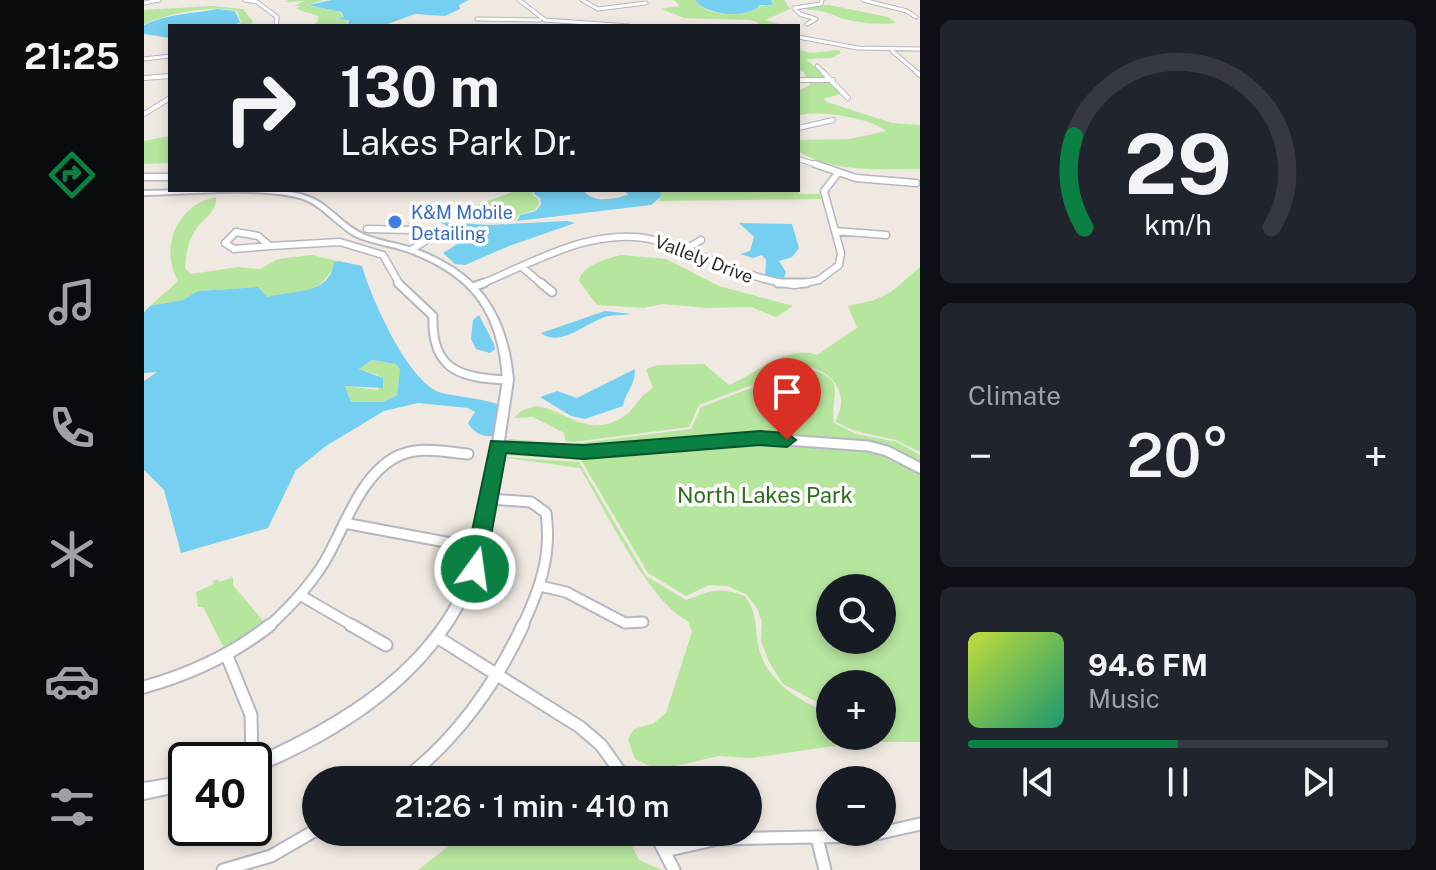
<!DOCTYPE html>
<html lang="en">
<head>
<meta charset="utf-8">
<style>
	:root { --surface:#171b24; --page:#20242c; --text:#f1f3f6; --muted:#9ea1a6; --line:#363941; --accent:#0b8043 }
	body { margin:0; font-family:"Public Sans",sans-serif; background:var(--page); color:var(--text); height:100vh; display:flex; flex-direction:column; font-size:30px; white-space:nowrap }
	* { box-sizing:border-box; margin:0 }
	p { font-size:26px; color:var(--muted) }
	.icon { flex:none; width:44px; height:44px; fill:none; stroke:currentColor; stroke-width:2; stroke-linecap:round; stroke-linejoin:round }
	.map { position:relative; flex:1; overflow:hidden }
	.panel { display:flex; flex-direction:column; gap:20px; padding:20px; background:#0d0f14; width:516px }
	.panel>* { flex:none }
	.banner { position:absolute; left:24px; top:24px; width:632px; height:168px; border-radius:0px; box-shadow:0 4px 12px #0003; background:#171b24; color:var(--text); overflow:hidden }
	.fabs { position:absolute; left:672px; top:574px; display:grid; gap:16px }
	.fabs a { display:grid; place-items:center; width:80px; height:80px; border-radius:50%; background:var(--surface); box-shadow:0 4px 12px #0003; font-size:40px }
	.speed { position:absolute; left:24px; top:742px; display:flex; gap:16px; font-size:40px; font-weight:700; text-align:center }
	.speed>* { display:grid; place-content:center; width:104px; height:104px; border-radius:50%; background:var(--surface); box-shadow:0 4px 12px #0003; line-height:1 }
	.speed .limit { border:4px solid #111; border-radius:12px; background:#fff; color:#111 }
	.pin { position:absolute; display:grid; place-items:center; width:68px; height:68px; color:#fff; margin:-82px -34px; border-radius:50% 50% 50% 0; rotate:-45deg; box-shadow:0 0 8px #0007 }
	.pin .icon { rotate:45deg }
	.me { position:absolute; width:88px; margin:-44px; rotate:14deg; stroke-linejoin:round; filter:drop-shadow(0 0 6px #0008) }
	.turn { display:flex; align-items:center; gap:28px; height:168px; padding:0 40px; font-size:36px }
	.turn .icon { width:104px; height:104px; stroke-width:2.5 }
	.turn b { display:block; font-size:56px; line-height:68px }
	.big { font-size:60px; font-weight:600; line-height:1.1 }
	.panel .card { flex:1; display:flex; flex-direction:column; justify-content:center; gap:12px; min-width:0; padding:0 28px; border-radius:12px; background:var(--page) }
	.panel .dial { align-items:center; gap:0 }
	.dial svg { height:208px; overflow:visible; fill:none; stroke:var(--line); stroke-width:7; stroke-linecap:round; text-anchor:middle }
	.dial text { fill:var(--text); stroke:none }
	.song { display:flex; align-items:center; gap:24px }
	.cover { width:96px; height:96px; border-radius:12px; background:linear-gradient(135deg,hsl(70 70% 55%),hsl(160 70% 35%)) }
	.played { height:8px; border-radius:4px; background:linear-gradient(90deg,var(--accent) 50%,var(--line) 50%) }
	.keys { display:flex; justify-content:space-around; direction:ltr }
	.heat { display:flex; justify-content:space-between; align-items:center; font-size:44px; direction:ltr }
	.trip { position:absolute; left:158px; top:766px; width:460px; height:80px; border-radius:40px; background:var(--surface); box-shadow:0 4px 12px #0003; font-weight:600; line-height:80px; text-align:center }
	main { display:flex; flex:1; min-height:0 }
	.tabs { display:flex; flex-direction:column; width:144px; justify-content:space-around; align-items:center; background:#090b0e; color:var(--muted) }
	.tabs .icon { width:56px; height:56px }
	.tabs .active { color:var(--accent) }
	.tabs b { font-size:36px; color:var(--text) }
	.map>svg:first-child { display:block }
	.green { fill:#b6e59e; fill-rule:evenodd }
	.water { fill:#75cff0; fill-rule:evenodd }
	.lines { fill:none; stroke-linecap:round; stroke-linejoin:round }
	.minor-far5-casing { stroke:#b4b7c1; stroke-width:5 }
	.minor-far4-casing { stroke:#b4b7c1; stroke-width:6 }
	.minor-far3-casing { stroke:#b4b7c1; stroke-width:9 }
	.minor-far2-casing { stroke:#b4b7c1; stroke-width:11 }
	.minor-far1-casing { stroke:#b4b7c1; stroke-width:13 }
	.minor-casing { stroke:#b4b7c1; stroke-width:15 }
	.tertiary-casing { stroke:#b4b7c1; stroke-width:4 }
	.minor-far5 { stroke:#fff; stroke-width:3 }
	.minor-far4 { stroke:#fff; stroke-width:4 }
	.minor-far3 { stroke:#fff; stroke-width:6 }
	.minor-far2 { stroke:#fff; stroke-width:7 }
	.minor-far1 { stroke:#fff; stroke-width:9 }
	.minor { stroke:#fff; stroke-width:11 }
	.tertiary { fill:#fff; fill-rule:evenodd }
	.route { fill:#0b8043; stroke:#07532c; stroke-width:2 }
	.shop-dot { fill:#3f7fe0; stroke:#fff; stroke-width:3 }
	.labels { text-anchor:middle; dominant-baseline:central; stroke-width:7; stroke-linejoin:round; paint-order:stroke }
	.far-shop-label { font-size:18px; fill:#366cbe; stroke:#fff; text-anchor:start }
	.far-street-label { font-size:18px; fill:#2e2e2e; stroke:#fff }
	.park-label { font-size:22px; fill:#2c6e1b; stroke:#fff }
</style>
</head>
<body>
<main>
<nav class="tabs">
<b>21:25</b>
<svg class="icon active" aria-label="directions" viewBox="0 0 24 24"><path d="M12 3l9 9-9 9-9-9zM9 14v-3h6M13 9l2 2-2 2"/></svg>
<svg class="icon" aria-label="music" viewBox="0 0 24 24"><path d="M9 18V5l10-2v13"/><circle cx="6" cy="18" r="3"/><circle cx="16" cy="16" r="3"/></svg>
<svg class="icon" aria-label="phone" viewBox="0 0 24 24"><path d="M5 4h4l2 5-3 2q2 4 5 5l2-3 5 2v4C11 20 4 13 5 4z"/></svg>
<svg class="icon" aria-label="climate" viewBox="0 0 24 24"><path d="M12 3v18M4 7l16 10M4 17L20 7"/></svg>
<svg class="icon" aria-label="car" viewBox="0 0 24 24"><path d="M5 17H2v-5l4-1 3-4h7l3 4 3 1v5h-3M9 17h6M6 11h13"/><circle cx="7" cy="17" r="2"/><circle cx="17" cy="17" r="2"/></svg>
<svg class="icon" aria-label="filters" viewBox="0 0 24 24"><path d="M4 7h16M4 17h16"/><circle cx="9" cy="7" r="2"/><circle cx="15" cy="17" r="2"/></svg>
</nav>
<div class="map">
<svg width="776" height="870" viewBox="0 0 776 870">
	<rect width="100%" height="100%" fill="#efe9e1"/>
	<path class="green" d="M145 0H179L163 5 196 12 198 16 207 13 208 15 191 19 204 20 202 26H168L174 21V16L152 9 156 6H150L160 1 141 2Z
		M530 0H551C572 26 605 6 629 4L627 0H640L646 9 621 20 642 26H615L613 22 606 20 540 18 517 9 536 6Z
		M685 5 744 17 752 23C735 25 716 23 700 19 684 14 683 10 663 10V6Z
		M69 6 99 9 109 22 106 26H92L97 22 93 11C70 4 22 14 0 24V10Z
		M654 49 666 53 695 50 697 53 687 58 662 59 686 79H663L660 72 654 71Z
		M665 81H687L699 93 680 99 683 102 748 123 776 125V169C736 169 690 173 654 151L655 140 706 139 742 131C727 118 672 109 654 116V91L666 85Z
		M26 136V163L0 164V141Z
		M374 190H389L388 195 394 198 395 204 391 210 374 215 371 221 328 219 320 215 324 208Z
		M515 190H653L656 194H676L677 199 514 201 518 196Z
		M72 197C73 213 60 217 52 229 44 241 42 253 41 268L47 274 94 267 116 269 134 259 168 255 193 261C174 297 162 290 123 297L114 287 54 291 39 300 6 306 34 281C15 248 33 204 72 197Z
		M477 255 522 259 575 286 649 306 632 317 607 307 564 308 518 304 500 308 453 305 435 281C438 265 462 259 477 255Z
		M776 267V452L752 440 711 431 692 422C693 415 697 410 697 403 698 382 677 366 658 366L555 405 545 427 429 442 421 441 420 433 389 417 370 418 377 411 392 406C423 410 445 441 482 415 492 407 495 396 509 388L502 369 514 365 560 364 585 385C612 374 643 344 673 355L713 328 704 306 730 300 747 292Z
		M228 360 253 364 256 369 253 395 239 402H207L201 386 234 390V375L215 369Z
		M660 368C707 378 685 394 690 423L712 434 753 442 776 455V742H738L726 736H738V684H686V709L639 684 625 662 617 641 618 622 613 608 602 594 583 586 565 585 542 596 504 573 437 460 361 455 365 439 429 444 547 429 557 407ZM686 588H738V640H686Z
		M357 449 361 457 435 462 502 576 542 600C568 591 572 586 601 596 612 612 611 621 613 638 617 678 653 701 686 713V736L718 737 696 745 607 758 574 756 515 770 491 759 484 739 490 729 510 723 522 713 548 632 544 621C506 604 459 506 436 468L356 457Z
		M89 577V585L120 622 80 648 59 607H54L52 592 70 584 68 582 72 579 76 582Z
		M337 832H481L495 860 518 870H274L315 838Z"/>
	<path class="water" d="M188 0H325L315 5 316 9 301 16 271 14 238 26H203L205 20 192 19 200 17 197 12 164 5Z
		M551 0H627L629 5H616C603 19 562 16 551 0Z
		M73 9 91 11 96 22 90 26H26V38L0 34V25C25 13 48 14 73 9Z
		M391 190H439C450 204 469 199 484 195L480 190H515L518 196 507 205 373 221 376 215 392 211 397 204 396 198 390 194Z
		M423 221 431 223 365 246 321 265 311 264 299 253 323 238 296 222 345 225Z
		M595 223 648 224 655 248 648 257 635 261 642 272 640 278 621 277 622 260 618 255 609 258 596 254 606 251 610 237Z
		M195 261 218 266C227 298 264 381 295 392 310 397 347 399 356 406L348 436C338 437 329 432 324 423L331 412 324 408 274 403 240 411 182 446 152 470 124 528 37 553 20 490 0 470V381L13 372 0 373V312L6 306 39 300 54 291 114 287 123 297C148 290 186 296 190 262ZM228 360 252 364 256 369 253 395 239 402H207L201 386 239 388V378L215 369Z
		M461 311 487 314C479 316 469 314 461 317 442 323 416 348 397 333Z
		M335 315 350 344 351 349 346 353 332 349 327 339 329 320Z
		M491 369C491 386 482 391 479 406L441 419 427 416 396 397 413 391 433 398Z"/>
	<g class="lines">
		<g class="minor-far5-casing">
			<path id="minor-far5" d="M101 0 113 2 133 17 132 26
				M375 0 401 20 485 26
				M438 0 454 9 502 3
				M719 0 763 11 772 17
				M0 3 15 0
				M333 19 396 20
				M663 24 672 19 656 14 650 8 677 4 678 0
				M654 37 714 48 776 49
				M747 50 775 74
				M0 59 26 56
				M673 66 681 74"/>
		</g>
		<g class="minor-far4-casing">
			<path id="minor-far4" d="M679 72 704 98
				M772 72 776 75
				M0 78 26 76
				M654 80H689
				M0 114 26 98
				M654 128 689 120
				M654 159 677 166"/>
		</g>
		<g class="minor-far3-casing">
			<path id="minor-far3" d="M671 164 712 178 772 183
				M0 177H26
				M223 229 268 230 283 235V240L267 250
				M691 231 742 235
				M92 232 114 236 126 246 90 249 81 243Z
				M126 246 196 242 239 255 256 285
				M542 249 557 240
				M379 268 399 285
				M335 285C388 263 451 225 510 240 558 252 599 278 649 285
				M651 285 675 280 695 265 697 253 680 191 694 173"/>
		</g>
		<g class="minor-far2-casing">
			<path id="minor-far2" d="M254 283 289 316C287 370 316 378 364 380
				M397 283 408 292
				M634 283H662
				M329 287 340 283"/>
		</g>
		<g class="minor-far1-casing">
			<path id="minor-far1" d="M354 446 440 452 616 438 724 446 743 451 776 468
				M345 499 387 502 402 513C408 555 396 589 378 627
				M200 523 307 543
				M396 586 422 592 481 623 499 622
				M156 595 211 627
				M124 627C146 607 166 586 181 561 201 527 217 472 256 455 277 446 302 452 324 454"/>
		</g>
		<g class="minor-casing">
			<path id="minor" d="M207 625 242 645
				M293 637 436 727 457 745 482 780
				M83 656 107 715 108 760
				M0 687C47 674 88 655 126 625
				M259 780C311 741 352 684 379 625
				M510 832 530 870
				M673 838 681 870
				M521 851 574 839 723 836 776 824
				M79 870 127 856 172 830"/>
		</g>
		<g class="tertiary-casing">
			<path id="tertiary" d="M44 190C77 190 144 184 172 200 190 210 201 227 221 235 236 241 253 243 268 248 334 271 363 312 369 380L347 529C342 551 336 573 326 593 283 682 199 736 110 773V760H107C189 723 276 674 316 588 325 569 330 549 335 529L359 380C355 313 329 276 265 252 248 246 230 244 213 237 191 226 177 202 152 197 106 187 48 194 0 195V191Z
				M42 776V790L0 799V783Z"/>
		</g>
		<use href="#minor-far5" class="minor-far5"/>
		<use href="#minor-far4" class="minor-far4"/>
		<use href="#minor-far3" class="minor-far3"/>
		<use href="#minor-far2" class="minor-far2"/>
		<use href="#minor-far1" class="minor-far1"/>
		<use href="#minor" class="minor"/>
		<use href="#tertiary" class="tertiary"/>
	</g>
	<path class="route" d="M616 431 643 433 652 440 643 447 616 445 440 459 362 453 341 569 338 576 331 578 323 576 320 569 347 441 440 445Z"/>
	<circle class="shop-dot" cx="251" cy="222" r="8"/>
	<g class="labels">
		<g class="far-shop-label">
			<text x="267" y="212">K&amp;M Mobile<tspan x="267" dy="21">Detailing</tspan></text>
		</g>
		<g class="far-street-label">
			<text transform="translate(560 259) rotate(21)">Vallely Drive</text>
		</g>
		<g class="park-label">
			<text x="621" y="495">North Lakes Park</text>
		</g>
	</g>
</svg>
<div class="fabs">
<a><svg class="icon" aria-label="search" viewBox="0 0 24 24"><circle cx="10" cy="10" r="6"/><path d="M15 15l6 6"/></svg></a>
<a>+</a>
<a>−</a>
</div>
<div class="speed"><div class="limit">40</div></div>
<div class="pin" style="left:643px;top:440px;background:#d93025"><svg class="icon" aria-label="arrive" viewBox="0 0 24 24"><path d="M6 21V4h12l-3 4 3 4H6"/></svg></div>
<svg class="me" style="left:331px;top:569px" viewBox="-20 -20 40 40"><circle r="17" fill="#0b8043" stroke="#fff" stroke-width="3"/><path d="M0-11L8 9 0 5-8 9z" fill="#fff"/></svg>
<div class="trip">21:26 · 1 min · 410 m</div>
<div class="banner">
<div class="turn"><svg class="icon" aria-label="right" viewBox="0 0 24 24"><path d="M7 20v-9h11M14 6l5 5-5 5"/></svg><div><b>130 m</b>Lakes Park Dr.</div></div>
</div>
</div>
<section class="panel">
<div class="card dial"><svg viewBox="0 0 100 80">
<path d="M14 69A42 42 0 1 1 86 69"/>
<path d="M14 69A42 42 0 0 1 10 34" stroke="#0b8043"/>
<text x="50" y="56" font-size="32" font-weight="700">29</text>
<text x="50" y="72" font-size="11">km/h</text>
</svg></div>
<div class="card"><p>Climate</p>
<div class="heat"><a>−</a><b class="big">20°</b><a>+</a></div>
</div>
<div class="card">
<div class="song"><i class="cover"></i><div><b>94.6 FM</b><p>Music</p></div></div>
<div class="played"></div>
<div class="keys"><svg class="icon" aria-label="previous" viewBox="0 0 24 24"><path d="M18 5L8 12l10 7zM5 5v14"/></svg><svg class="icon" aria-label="pause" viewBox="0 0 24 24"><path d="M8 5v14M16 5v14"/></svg><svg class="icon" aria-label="next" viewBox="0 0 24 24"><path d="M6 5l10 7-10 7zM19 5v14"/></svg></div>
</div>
</section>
</main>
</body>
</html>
